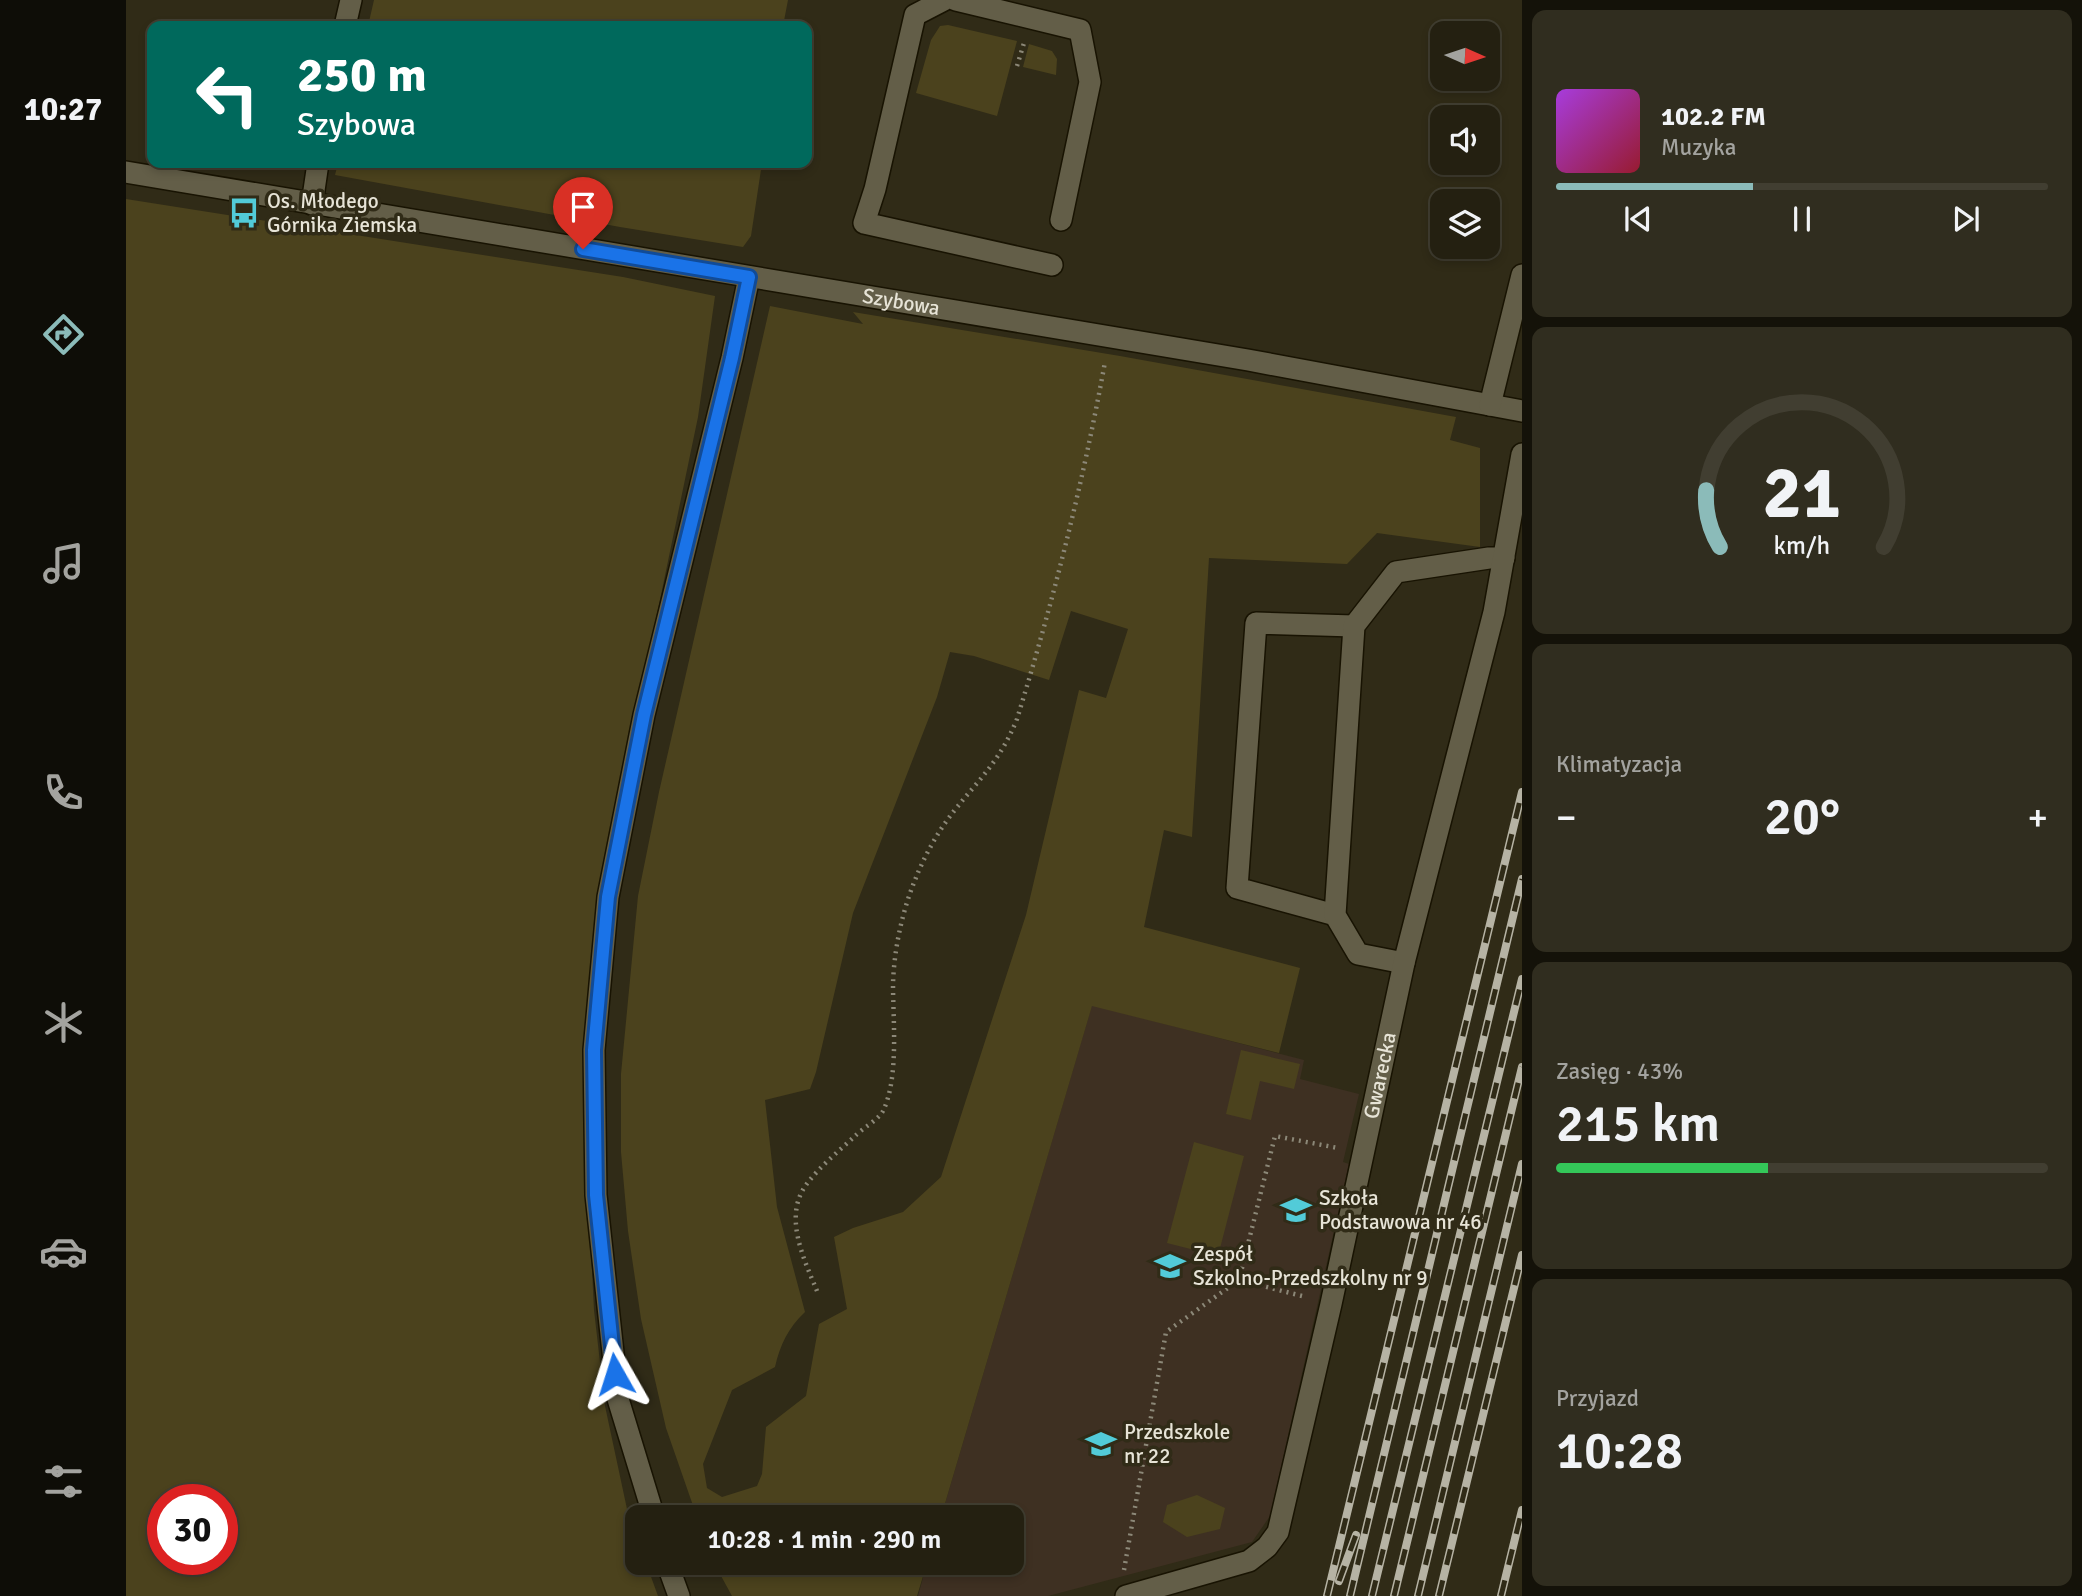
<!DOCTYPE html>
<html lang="pl">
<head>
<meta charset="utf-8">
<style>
	:root { --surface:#242011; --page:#302d1f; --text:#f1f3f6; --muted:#a3a39f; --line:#413e31; --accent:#8bbbb9 }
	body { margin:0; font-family:Signika,sans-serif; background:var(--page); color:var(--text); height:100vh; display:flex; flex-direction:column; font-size:26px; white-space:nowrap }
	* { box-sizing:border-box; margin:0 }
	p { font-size:23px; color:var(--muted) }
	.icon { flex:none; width:38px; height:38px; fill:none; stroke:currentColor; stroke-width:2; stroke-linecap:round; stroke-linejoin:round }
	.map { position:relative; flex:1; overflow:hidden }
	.details { display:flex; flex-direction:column; gap:10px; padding:10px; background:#141209; width:560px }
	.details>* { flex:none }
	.banner { position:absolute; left:21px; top:21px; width:665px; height:147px; border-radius:14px; box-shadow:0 4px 10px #0003,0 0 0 2px var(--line); background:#00695c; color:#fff; overflow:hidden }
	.needle { width:46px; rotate:93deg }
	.buttons { position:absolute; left:1304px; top:21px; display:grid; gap:14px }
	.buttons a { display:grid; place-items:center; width:70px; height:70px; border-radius:14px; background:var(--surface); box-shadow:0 4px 10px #0003,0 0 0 2px var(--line); font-size:35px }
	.speed { position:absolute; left:21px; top:1484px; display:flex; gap:14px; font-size:35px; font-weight:700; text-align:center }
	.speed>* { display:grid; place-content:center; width:91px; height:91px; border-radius:50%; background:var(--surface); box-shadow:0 4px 10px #0003,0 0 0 2px var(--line); line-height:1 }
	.speed .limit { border:10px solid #d22; background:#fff; color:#111 }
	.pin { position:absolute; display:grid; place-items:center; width:60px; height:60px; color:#fff; margin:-72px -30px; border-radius:50% 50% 50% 0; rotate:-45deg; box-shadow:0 0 7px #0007 }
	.pin .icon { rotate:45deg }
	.me { position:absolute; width:77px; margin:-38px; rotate:354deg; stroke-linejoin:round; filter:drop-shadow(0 0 5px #0008) }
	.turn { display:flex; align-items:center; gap:24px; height:147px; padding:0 35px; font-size:32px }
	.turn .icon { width:91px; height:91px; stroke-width:2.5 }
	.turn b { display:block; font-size:49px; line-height:60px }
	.big { font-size:52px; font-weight:600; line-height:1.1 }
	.details .card { flex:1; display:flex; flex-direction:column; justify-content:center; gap:10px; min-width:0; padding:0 24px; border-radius:14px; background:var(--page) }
	.details .dial { align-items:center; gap:0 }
	.dial svg { height:182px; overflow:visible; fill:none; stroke:var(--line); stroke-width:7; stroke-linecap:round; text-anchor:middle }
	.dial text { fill:var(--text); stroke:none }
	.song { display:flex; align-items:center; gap:21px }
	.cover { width:84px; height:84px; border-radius:10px; background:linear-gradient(135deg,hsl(280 70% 55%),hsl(350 70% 35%)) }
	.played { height:7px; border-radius:4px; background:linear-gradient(90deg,var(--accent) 40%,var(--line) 40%) }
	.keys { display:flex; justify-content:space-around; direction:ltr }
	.heat { display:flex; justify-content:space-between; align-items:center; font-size:38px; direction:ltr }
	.charge { height:10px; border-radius:5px; background:linear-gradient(90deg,#34c759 43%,var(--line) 0) }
	.trip { position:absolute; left:499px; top:1505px; width:399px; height:70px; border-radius:14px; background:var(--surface); box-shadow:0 4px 10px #0003,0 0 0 2px var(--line); font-weight:600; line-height:70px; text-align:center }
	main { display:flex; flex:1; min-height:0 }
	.tab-bar { display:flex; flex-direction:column; width:126px; justify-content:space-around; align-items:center; background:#0e0d07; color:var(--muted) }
	.tab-bar .icon { width:49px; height:49px }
	.tab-bar .current { color:var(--accent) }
	.tab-bar b { font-size:32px; color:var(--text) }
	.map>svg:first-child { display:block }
	.education { fill:#3e3022 }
	.green { fill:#4b421d; fill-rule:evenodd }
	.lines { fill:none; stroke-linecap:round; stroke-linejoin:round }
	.minor-casing { stroke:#181302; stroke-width:24 }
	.path { stroke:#8c8878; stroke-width:4.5; stroke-dasharray:2 5; stroke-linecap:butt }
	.minor { stroke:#635e48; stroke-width:21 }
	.rail-casing { stroke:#b6b3a4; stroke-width:8 }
	.rail { stroke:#302b17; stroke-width:5; stroke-dasharray:16; stroke-linecap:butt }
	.route-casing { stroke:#114b97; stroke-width:18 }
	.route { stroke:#1a73e8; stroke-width:12 }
	.labels { text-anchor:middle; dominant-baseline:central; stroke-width:7; stroke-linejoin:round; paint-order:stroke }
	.poi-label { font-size:21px; fill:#e7e4d7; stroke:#302b17; text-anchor:start }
	.street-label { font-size:21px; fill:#e7e4d7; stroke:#302b17 }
</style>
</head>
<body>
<main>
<nav class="tab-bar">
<b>10:27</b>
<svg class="icon current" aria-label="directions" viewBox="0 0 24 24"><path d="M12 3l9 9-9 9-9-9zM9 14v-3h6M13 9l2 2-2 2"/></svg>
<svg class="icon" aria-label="music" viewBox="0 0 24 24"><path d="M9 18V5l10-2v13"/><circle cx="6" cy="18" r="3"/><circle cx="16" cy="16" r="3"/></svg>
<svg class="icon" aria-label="phone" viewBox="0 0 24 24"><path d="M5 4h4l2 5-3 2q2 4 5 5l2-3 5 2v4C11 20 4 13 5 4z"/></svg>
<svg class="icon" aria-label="climate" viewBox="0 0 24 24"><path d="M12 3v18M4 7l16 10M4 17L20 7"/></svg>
<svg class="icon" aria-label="car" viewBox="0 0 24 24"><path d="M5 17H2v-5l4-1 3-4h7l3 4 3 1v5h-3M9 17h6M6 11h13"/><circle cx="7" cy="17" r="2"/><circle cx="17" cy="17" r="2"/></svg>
<svg class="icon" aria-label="filters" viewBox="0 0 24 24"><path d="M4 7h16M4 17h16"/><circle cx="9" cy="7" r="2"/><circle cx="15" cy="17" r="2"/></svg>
</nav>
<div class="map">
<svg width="1396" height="1596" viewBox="0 0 1396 1596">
	<rect width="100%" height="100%" fill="#302b17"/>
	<path class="education" d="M966 1005 1178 1060 1174 1079 1233 1094 1217 1162 1223 1164 1144 1516 1126 1542 922 1596H792L801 1563H886V1517H815Z"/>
	<path class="green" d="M248 0H662L657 26H242Z
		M822 25 891 41 871 116 790 93 805 40 814 26Z
		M903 44 926 51 931 59 930 75 897 67Z
		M212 163H636L625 236 617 247 494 227 209 175Z
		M0 199 497 277 589 296 572 417 490 811 461 1171 468 1310 479 1406 501 1509 511 1537V1563H520L532 1596H0ZM37 1500H96V1559H37Z
		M644 306 737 324 727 312 994 356 1330 417 1324 440 1354 448V547L1251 533 1221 564 1083 558 1066 837 1038 830 1018 927 1174 968 1153 1053 966 1006 815 1517H571L540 1428 515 1319 502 1231 495 1152V1074L512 896 533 792ZM945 611 1002 629 980 698 953 690 900 915 815 1177 777 1212 727 1228 708 1237 721 1309 693 1324 680 1396 640 1427 636 1474 631 1486 596 1497 581 1488 577 1464 606 1390 649 1367C654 1345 662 1328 679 1312L651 1207 639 1100 684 1089 690 1072 727 913 811 697 824 652 848 656 923 680Z
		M1115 1050 1174 1064 1168 1089 1134 1081 1125 1120 1100 1114Z
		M1068 1142 1118 1156 1092 1256 1041 1243Z
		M1071 1495 1099 1508 1094 1529 1061 1537 1037 1522 1041 1505Z
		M588 1563H801L791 1596H606Z"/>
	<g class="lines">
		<g class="minor-casing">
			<g id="minor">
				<path d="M818 0 789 15 749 189 738 223 926 265"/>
				<path d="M830 0 954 30 964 82 935 220"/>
				<path d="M219 26 225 0"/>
				<path id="s1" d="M0 172 1122 360 1396 411"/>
				<path d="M186 204 192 163"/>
				<path d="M1364 405 1396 275"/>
				<path d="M1209 915 1111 888 1130 623 1228 626"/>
				<path d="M1278 963 1232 954 1209 915 1228 626 1270 572 1363 558H1378"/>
				<path d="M528 1517 492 1399 470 1195 468 1050 482 897 518 715 606 358 623 277"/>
				<path d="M541 1563 553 1596"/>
				<path id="s2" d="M1000 1596 1123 1561 1141 1547 1152 1532 1205 1304 1278 963 1368 612 1396 454"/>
			</g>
		</g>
		<path class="path" d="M891 66 898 43
			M1113 1280 1180 1297
			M691 1291C678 1259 657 1217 680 1185 693 1167 713 1151 729 1136 737 1128 752 1120 757 1111 773 1078 767 1021 767 984 768 950 776 912 789 880 798 857 812 831 828 811 855 777 874 761 891 719 927 602 957 483 979 362
			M998 1570 1040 1332 1113 1280 1149 1136 1212 1148"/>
		<use href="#minor" class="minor"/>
		<g class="rail-casing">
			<path id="rail" d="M1213 1581 1230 1535
				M1201 1596 1396 792
				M1224 1596 1396 879
				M1246 1596 1396 979
				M1268 1596 1396 1067
				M1292 1596 1396 1164
				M1313 1596 1396 1255
				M1375 1596 1396 1510"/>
		</g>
		<use href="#rail" class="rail"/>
	</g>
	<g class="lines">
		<g class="route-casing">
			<path id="route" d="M457 249 623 277 606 358 518 715 482 897 468 1050 470 1195 489 1374"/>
		</g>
		<use href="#route" class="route"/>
	</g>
	<defs>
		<g id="bus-bare" transform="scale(2.415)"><path d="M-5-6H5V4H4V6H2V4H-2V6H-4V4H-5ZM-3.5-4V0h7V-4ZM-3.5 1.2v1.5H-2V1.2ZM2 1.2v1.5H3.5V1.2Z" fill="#52cbd8" stroke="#302b17" stroke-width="2.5" paint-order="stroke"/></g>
		<g id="school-bare" transform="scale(2.415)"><path d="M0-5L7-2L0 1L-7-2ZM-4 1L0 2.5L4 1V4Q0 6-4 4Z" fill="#52cbd8" stroke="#302b17" stroke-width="2.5" paint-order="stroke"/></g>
	</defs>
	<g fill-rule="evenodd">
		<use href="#bus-bare" x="118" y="213"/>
		<use href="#school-bare" x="1170" y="1210"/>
		<use href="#school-bare" x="1044" y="1266"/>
		<use href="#school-bare" x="975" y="1444"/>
	</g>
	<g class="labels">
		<g class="poi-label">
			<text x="141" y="201">Os. Młodego<tspan x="141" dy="24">Górnika Ziemska</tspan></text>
			<text x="1193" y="1198">Szkoła<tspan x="1193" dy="24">Podstawowa nr 46</tspan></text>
			<text x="1067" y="1254">Zespół<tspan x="1067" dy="24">Szkolno-Przedszkolny nr 9</tspan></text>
			<text x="998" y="1432">Przedszkole<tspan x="998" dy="24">nr 22</tspan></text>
		</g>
		<g class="street-label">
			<text stroke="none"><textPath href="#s1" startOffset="786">Szybowa</textPath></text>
			<text stroke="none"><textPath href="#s2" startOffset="637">Gwarecka</textPath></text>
		</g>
	</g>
</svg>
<div class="buttons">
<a><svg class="needle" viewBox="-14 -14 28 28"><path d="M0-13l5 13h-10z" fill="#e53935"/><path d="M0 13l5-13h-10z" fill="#a3a39f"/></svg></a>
<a><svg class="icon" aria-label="sound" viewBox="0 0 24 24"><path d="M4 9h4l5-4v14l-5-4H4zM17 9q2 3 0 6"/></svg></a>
<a><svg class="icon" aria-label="layers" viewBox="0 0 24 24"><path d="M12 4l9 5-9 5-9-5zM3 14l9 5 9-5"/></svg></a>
</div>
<div class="speed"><div class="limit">30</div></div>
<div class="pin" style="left:457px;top:249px;background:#d93025"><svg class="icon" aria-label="arrive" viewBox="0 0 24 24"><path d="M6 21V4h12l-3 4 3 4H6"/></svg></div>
<svg class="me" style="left:489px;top:1374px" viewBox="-20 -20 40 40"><path d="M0-17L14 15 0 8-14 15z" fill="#1a73e8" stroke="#fff" stroke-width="4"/></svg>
<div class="trip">10:28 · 1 min · 290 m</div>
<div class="banner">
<div class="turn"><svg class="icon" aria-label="left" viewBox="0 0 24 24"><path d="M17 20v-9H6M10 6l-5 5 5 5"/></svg><div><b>250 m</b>Szybowa</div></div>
</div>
</div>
<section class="details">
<div class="card">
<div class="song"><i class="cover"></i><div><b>102.2 FM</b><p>Muzyka</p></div></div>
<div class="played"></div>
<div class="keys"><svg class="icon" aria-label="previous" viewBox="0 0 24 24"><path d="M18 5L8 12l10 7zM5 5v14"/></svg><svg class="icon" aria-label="pause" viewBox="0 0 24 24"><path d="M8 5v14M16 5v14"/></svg><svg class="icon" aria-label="next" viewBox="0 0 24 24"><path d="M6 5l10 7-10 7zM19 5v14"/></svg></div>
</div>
<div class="card dial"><svg viewBox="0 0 100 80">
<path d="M14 69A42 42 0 1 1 86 69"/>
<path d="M14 69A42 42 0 0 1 8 44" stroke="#8bbbb9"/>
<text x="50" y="56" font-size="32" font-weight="700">21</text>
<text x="50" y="72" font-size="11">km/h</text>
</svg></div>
<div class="card"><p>Klimatyzacja</p>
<div class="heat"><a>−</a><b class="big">20°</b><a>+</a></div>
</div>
<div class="card"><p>Zasięg · 43%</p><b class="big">215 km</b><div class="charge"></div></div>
<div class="card"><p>Przyjazd</p><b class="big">10:28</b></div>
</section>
</main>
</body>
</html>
